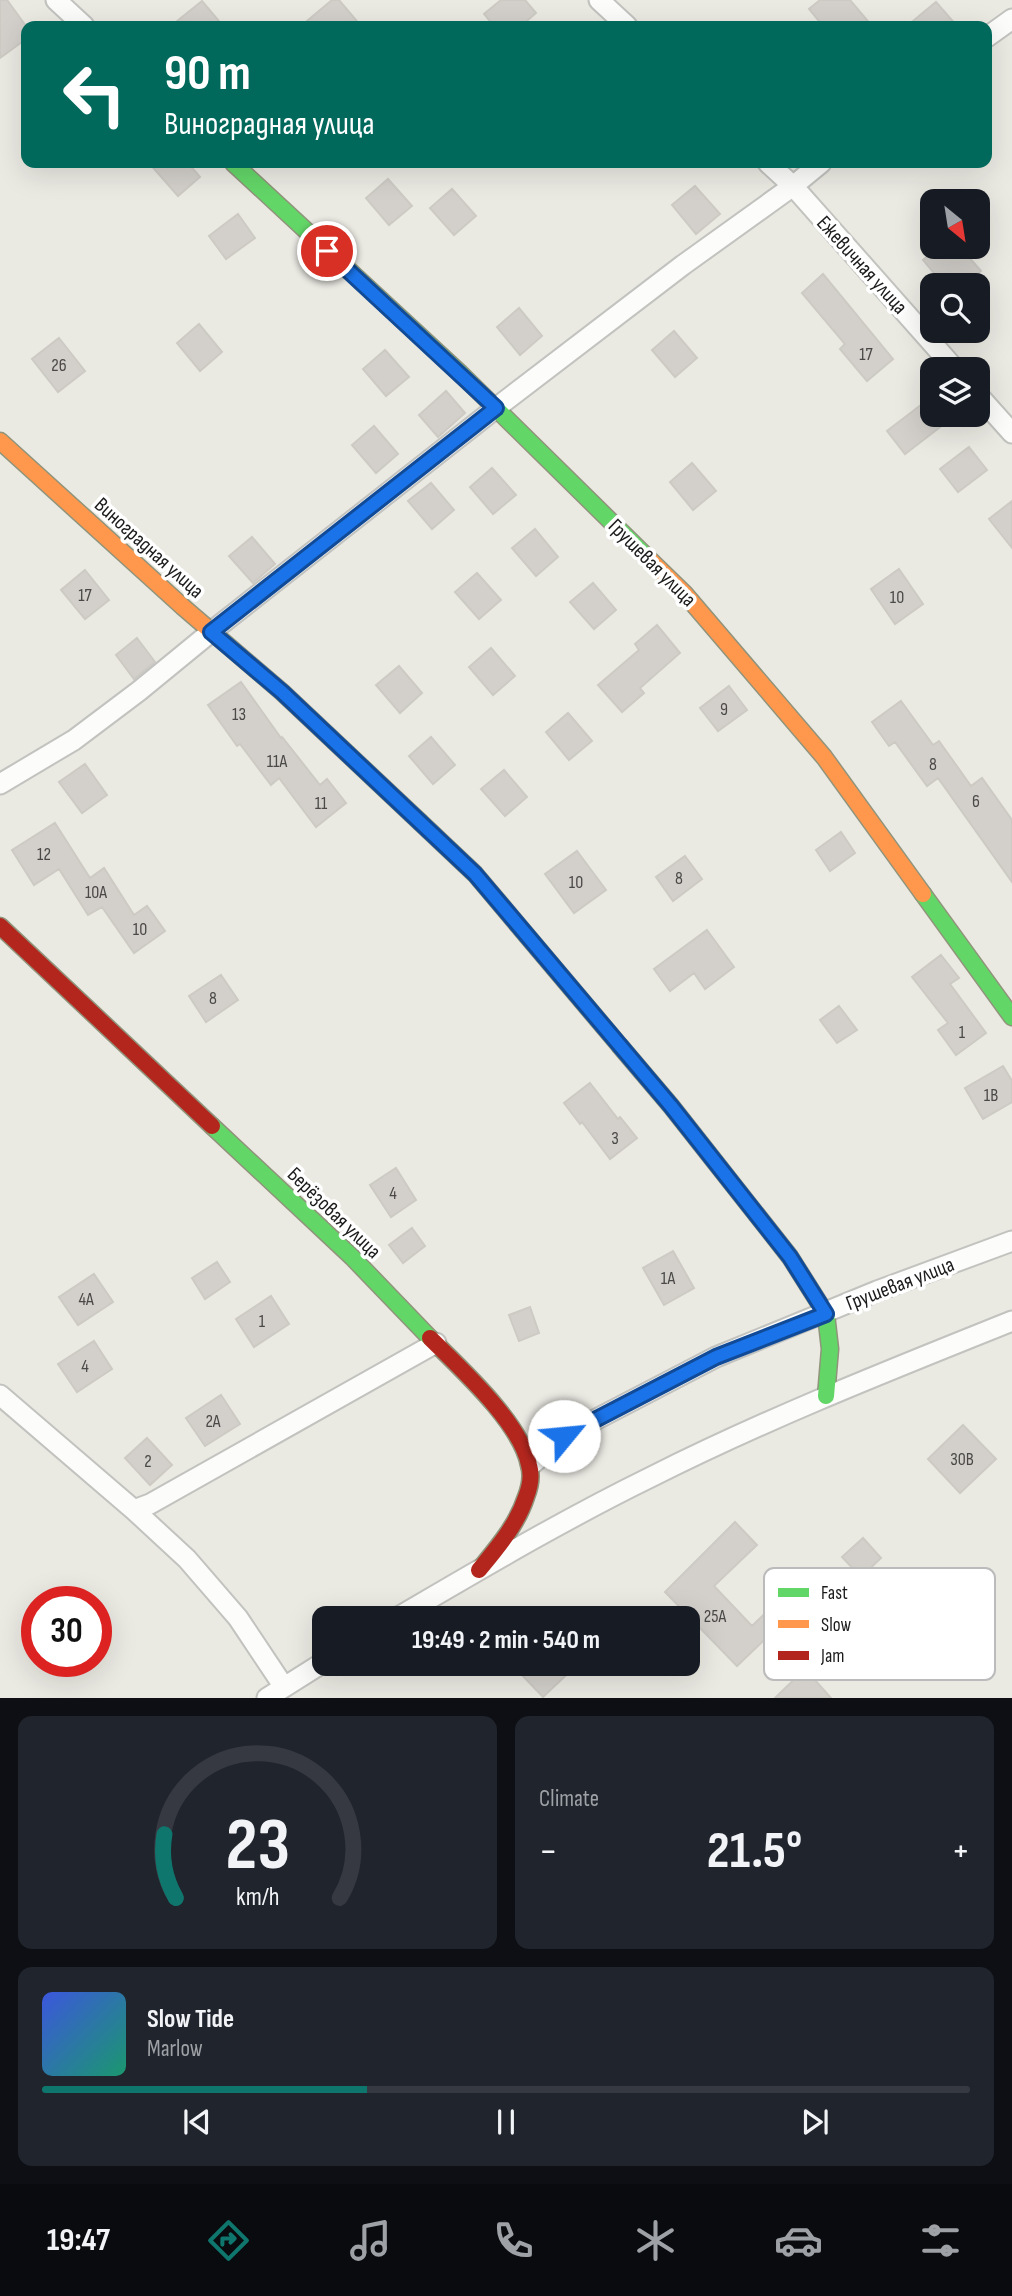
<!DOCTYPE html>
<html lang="en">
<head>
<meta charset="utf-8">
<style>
	:root { --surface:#171b24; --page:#20242c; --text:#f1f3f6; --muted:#9ea1a6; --line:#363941; --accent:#0f766e }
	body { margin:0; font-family:"Sofia Sans Condensed",sans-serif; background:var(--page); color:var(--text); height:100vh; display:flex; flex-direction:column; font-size:26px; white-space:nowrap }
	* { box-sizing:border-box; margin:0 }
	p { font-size:23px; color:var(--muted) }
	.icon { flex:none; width:38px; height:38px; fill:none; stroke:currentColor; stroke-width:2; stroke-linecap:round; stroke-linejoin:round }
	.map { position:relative; height:1698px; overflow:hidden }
	.sheet { display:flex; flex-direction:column; gap:18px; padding:18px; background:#0d0f14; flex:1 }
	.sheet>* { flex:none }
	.hud { position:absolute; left:21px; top:21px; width:971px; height:147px; border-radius:14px; box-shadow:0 7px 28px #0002; background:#00695c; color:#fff; overflow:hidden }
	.needle { width:46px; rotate:150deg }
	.tools { position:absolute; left:920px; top:189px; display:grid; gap:14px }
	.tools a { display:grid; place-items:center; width:70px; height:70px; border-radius:14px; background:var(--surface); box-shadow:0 7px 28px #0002; font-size:35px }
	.speed { position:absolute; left:21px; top:1586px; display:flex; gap:14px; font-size:35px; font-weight:700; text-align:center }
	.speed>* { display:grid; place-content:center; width:91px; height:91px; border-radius:50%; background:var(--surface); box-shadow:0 7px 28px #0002; line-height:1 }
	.speed .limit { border:10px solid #d22; background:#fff; color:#111 }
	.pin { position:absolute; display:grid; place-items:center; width:60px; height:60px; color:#fff; margin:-30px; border:4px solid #fff; border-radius:50%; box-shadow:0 2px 7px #0007 }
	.me { position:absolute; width:77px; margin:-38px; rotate:62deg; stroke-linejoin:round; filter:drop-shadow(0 0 5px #0008) }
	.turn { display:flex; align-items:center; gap:24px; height:147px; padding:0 28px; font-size:32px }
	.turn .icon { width:91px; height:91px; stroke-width:2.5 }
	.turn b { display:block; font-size:49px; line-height:60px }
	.big { font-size:52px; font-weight:700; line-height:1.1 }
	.sheet .card { flex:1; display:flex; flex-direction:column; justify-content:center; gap:10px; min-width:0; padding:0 24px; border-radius:14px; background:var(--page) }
	.sheet .dial { align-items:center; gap:0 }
	.dial svg { height:182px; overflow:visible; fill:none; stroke:var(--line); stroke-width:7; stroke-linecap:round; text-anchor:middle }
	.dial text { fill:var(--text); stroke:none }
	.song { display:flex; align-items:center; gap:21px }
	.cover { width:84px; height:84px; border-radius:10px; background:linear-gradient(135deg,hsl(230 70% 55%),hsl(160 70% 35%)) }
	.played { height:7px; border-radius:4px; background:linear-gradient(90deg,var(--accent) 35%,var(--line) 35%) }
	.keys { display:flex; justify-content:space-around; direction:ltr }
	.heat { display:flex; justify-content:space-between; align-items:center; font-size:38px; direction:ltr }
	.sheet .tiles { flex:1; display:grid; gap:18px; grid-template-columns:1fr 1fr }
	.card:last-child { grid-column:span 2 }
	.trip { position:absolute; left:312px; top:1606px; width:388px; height:70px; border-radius:14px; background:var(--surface); box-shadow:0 7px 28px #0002; font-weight:700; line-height:70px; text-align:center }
	.tab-bar { display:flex; height:112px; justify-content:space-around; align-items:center; background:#090b0e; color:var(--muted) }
	.tab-bar .icon { width:49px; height:49px }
	.tab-bar .selected { color:var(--accent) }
	.tab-bar b { font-size:32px; color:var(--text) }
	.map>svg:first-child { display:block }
	.building { fill:#d3d0cb; stroke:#cdcac4; stroke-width:2 }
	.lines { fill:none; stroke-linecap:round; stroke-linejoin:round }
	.street-casing { stroke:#c2c2bf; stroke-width:23 }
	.fast-casing { stroke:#90947b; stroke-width:19 }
	.slow-casing { stroke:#90947b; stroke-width:19 }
	.jam-casing { stroke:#90947b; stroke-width:19 }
	.street { stroke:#fcfcfb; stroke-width:19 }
	.fast { stroke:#63d668; stroke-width:16 }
	.slow { stroke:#ff974d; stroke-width:16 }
	.jam { stroke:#b3261e; stroke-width:16 }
	.route-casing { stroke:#114b97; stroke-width:18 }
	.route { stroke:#1a73e8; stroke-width:12 }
	.labels { text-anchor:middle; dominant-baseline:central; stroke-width:7; stroke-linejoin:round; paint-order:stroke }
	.number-label { font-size:18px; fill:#4a4948 }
	.street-label { font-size:21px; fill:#1b1b1b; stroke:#fff }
	.key { fill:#fff; stroke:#bbb; stroke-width:2 }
	.key-label { font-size:19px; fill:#1b1b1b }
</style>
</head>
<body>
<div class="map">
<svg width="1012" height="1698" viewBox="0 0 1012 1698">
	<rect width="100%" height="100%" fill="#eae9e2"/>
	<path class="building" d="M0 0H7L26 26V39L0 58Z
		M332 0H339L361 26H301Z
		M501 0H525L536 13 521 26H494L484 14Z
		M820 0H850L872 26H823L809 9Z
		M202 1 223 26H171Z
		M936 2 957 26H907Z
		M149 163H188L200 177 178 196Z
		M388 179 412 206 389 225 366 198Z
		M695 186 720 214 696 234 672 205Z
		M452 189 476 216 454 235 430 208Z
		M238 214 255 238 226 259 209 236Z
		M939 247H960L981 271 964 285H944L923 260Z
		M823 274 893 359 867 381 840 349 845 344 802 293Z
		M519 308 542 336 520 355 497 327Z
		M199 324 222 352 200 371 177 343Z
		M674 331 697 358 675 377 652 350Z
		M59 338 85 371 58 392 32 359Z
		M385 350 409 377 386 396 363 369Z
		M446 391 465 413 438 437 419 415Z
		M926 401 933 409V415H937L944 424 905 454 887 431Z
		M374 426 398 454 376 473 352 445Z
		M969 447 987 470 958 492 940 469Z
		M692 463 716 491 693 510 670 482Z
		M492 468 516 495 493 514 470 487Z
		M431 483 454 510 432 529 408 501Z
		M1012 501V548L989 519Z
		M535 529 558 557 536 576 512 548Z
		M252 537 275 564 253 583 229 556Z
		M899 569 923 604 895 624 871 589Z
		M85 570 109 600 85 619 61 590Z
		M477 573 501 600 479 619 455 592Z
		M593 583 616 610 594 629 570 602Z
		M657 625 680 653 640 688 644 693 622 712 598 685 639 650 635 644Z
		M137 638 155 662 134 679 116 655Z
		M491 648 515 676 493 695 469 667Z
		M399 666 422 693 400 713 376 685Z
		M241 682 281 738 282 737 320 785 327 779 346 803 316 827 279 778 271 785 240 744 237 746 208 705Z
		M729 686 747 710 718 731 700 708Z
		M901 701 933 745 939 741 971 786 982 778 1012 820V882L938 778 927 786 895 742 889 746 872 722Z
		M568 713 592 741 569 760 546 732Z
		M431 737 455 765 433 784 409 756Z
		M85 764 107 795 82 813 59 782Z
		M504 770 527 797 505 816 481 789Z
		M55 823 90 878 104 868 134 915 147 906 165 931 134 953 102 907 88 915 59 869 34 885 12 850Z
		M841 832 855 853 830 871 816 850Z
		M577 851 606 890 574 913 545 874Z
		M685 856 702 879 673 901 656 877Z
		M707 930 734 967 705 989 694 973 670 991 654 969Z
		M941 955 959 978 950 984 986 1033 956 1055 938 1030 948 1023 912 977Z
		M221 975 238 1000 206 1022 189 996Z
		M839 1006 857 1030 837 1043 820 1020Z
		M1003 1066 1012 1081V1102L983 1119 965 1088Z
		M590 1083 618 1119 620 1117 637 1138 610 1159 582 1122 580 1124 564 1103Z
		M396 1168 416 1200 391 1217 370 1185Z
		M412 1228 425 1246 403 1263 389 1245Z
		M673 1251 694 1288 664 1305 643 1268Z
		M217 1262 230 1282 205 1299 192 1278Z
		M94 1274 113 1302 78 1325 59 1297Z
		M271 1296 289 1324 254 1347 236 1319Z
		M530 1307 539 1333 519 1341 509 1315Z
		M94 1341 112 1369 77 1392 58 1364Z
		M221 1395 240 1424 205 1446 186 1418Z
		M963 1425 996 1459 960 1493 928 1459Z
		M147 1438 172 1465 150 1485 125 1458Z
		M735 1522 757 1545 714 1586 752 1626 795 1584 817 1606 794 1629 785 1620 737 1666 665 1592Z
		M863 1538 881 1558 861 1577 842 1557Z
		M532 1664H578L543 1697 521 1674Z
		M805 1669 831 1698H775Z"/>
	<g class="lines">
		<g class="street-casing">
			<path id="street" d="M56 0 84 26
				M599 0 627 26
				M987 37 1012 19
				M768 163 793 186 955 369
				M978 395 1012 433
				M0 784 74 740 139 691 211 632 496 408 683 265 793 186 821 163
				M0 1395 134 1510 187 1559 238 1618 284 1687
				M531 1465 564 1436 716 1357 877 1291 1012 1241
				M134 1510 150 1504 436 1343
				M395 1619C479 1570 563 1520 651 1477 768 1418 890 1370 1012 1321
				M267 1698 324 1662"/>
		</g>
		<g class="fast-casing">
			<path id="fast" d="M233 163 460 373 648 558
				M923 894 1012 1017
				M620 1046 671 1106 790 1257 826 1314 830 1349 826 1396
				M212 1126 352 1257 430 1338"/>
		</g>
		<g class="slow-casing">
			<path id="slow" d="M0 441 183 607 282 692 420 822
				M648 558 684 593 824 757 923 894"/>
		</g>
		<g class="jam-casing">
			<path id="jam" d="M420 822 475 874 620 1046
				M0 926 212 1126
				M430 1338C460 1368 521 1423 529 1465 532 1475 530 1487 526 1497 517 1525 497 1548 479 1570"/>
		</g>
		<use href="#street" class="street"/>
		<use href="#fast" class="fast"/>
		<use href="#slow" class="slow"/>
		<use href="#jam" class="jam"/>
	</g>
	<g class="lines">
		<g class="route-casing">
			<path id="route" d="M327 251 496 408 211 632 282 692 475 874 671 1106 790 1257 826 1314 716 1357 564 1436"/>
		</g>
		<use href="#route" class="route"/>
	</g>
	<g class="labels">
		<g class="number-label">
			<text x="866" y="354">17</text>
			<text x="59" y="365">26</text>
			<text x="85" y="595">17</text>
			<text x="897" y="597">10</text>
			<text x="724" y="709">9</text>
			<text x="239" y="714">13</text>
			<text x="277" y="761">11А</text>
			<text x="933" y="764">8</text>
			<text x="976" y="801">6</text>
			<text x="321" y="803">11</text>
			<text x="44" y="854">12</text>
			<text x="679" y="878">8</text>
			<text x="576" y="882">10</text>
			<text x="96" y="892">10А</text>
			<text x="140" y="929">10</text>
			<text x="213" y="998">8</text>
			<text x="962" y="1032">1</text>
			<text x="991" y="1095">1В</text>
			<text x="615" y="1138">3</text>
			<text x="393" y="1193">4</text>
			<text x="668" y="1278">1А</text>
			<text x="86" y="1299">4А</text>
			<text x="262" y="1321">1</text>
			<text x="85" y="1366">4</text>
			<text x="213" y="1421">2А</text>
			<text x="962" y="1459">30В</text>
			<text x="148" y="1461">2</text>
			<text x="715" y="1616">25А</text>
		</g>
		<g class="street-label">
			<text transform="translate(862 265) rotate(48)">Ежевичная улица</text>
			<text transform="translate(149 548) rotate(42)">Виноградная улица</text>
			<text transform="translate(652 563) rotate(45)">Грушевая улица</text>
			<text transform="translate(334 1213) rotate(44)">Берёзовая улица</text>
			<text transform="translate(900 1284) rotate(-21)">Грушевая улица</text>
		</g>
	</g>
	<rect x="764" y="1568" width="231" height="112" rx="10" class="key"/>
	<rect x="778" y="1588" width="31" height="9" fill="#63d668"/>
	<rect x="778" y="1620" width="31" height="8" fill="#ff974d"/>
	<rect x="778" y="1651" width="31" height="9" fill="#b3261e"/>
	<g class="key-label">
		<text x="821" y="1599">Fast</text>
		<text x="821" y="1631">Slow</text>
		<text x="821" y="1662">Jam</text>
	</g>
</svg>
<div class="tools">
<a><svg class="needle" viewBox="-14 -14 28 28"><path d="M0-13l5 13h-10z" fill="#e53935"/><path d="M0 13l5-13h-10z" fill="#9ea1a6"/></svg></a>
<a><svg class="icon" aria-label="search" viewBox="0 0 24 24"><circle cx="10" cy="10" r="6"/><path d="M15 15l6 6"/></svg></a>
<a><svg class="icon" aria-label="layers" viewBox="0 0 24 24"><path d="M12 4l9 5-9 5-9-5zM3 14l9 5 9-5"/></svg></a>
</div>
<div class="speed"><div class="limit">30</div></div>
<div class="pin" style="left:327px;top:251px;background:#d93025"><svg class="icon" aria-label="arrive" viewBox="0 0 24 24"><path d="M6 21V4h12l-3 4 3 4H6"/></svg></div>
<svg class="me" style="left:564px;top:1436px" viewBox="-20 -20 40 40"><circle r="19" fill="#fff"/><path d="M0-13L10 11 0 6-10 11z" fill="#1a73e8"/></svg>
<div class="trip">19:49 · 2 min · 540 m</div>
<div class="hud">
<div class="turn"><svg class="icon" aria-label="left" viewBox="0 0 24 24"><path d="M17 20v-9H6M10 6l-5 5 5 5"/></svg><div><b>90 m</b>Виноградная улица</div></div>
</div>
</div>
<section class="sheet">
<div class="tiles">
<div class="card dial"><svg viewBox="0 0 100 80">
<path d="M14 69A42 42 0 1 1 86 69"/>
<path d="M14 69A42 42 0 0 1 9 41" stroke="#0f766e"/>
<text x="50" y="56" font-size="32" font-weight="700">23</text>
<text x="50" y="72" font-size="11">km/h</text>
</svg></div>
<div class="card"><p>Climate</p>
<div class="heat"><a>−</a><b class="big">21.5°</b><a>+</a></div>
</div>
<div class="card">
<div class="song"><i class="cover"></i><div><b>Slow Tide</b><p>Marlow</p></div></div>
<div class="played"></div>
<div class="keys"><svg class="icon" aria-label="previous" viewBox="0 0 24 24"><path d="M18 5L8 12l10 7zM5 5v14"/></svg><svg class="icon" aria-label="pause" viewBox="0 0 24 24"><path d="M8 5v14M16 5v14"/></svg><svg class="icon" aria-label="next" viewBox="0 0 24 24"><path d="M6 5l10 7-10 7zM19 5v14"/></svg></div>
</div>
</div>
</section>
<nav class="tab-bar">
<b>19:47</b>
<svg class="icon selected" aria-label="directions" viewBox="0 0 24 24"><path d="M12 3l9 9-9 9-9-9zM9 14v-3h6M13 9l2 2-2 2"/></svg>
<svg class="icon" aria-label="music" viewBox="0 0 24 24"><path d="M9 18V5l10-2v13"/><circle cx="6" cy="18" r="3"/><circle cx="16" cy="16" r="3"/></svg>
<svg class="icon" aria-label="phone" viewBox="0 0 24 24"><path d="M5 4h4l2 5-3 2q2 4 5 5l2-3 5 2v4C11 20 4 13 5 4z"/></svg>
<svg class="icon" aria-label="climate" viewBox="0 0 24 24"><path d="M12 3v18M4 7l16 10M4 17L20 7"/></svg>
<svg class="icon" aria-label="car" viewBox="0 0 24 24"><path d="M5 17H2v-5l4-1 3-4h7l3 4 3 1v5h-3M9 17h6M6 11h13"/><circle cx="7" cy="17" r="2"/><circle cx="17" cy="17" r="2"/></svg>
<svg class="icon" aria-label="filters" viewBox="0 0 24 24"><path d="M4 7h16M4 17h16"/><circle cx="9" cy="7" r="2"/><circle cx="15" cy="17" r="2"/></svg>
</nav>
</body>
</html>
